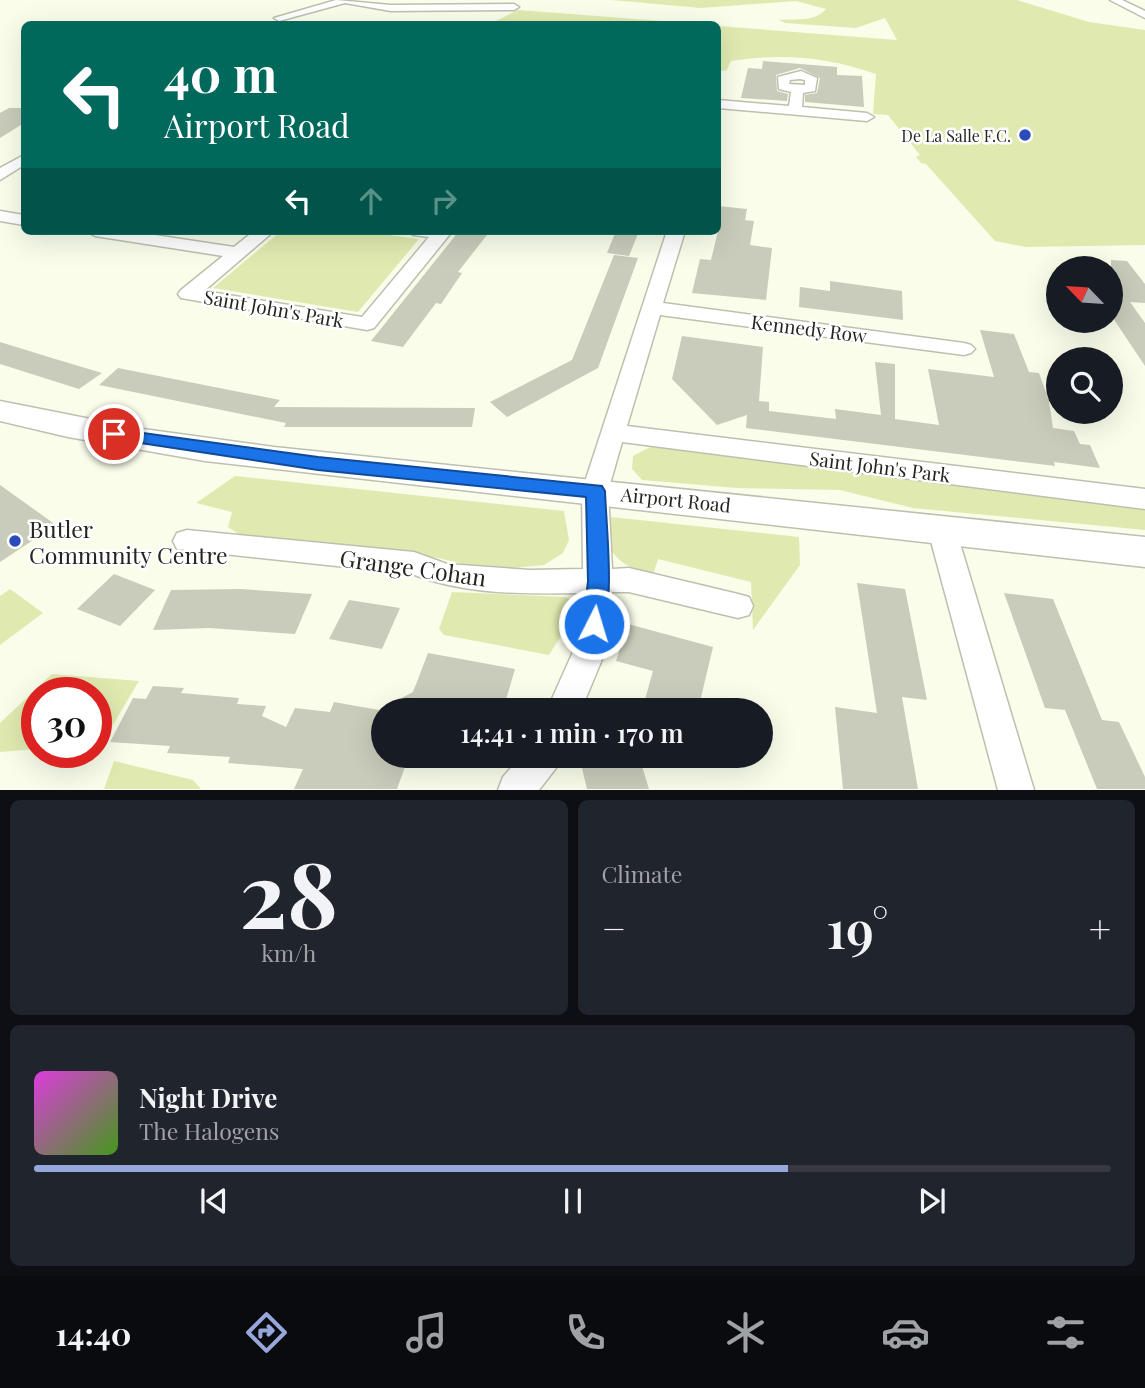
<!DOCTYPE html>
<html lang="en">
<head>
<meta charset="utf-8">
<style>
	:root { --surface:#171b24; --page:#20242c; --text:#f1f3f6; --muted:#9ea1a6; --line:#363941; --accent:#98a7db }
	body { margin:0; font-family:"Playfair Display",serif; background:var(--page); color:var(--text); height:100vh; display:flex; flex-direction:column; font-size:26px; white-space:nowrap }
	* { box-sizing:border-box; margin:0 }
	p { font-size:23px; color:var(--muted) }
	.icon { flex:none; width:38px; height:38px; fill:none; stroke:currentColor; stroke-width:2; stroke-linecap:round; stroke-linejoin:round }
	.map { position:relative; height:790px; overflow:hidden }
	.details { display:flex; flex-direction:column; gap:10px; padding:10px; background:#0d0f14; flex:1 }
	.details>* { flex:none }
	.hud { position:absolute; left:21px; top:21px; width:700px; height:214px; border-radius:10px; box-shadow:0 7px 28px #0002; background:#00695c; color:#fff; overflow:hidden }
	.needle { width:46px; rotate:295deg }
	.fabs { position:absolute; left:1046px; top:256px; display:grid; gap:14px }
	.fabs a { display:grid; place-items:center; width:77px; height:77px; border-radius:50%; background:var(--surface); box-shadow:0 7px 28px #0002; font-size:35px }
	.speed { position:absolute; left:21px; top:677px; display:flex; gap:14px; font-size:35px; font-weight:700; text-align:center }
	.speed>* { display:grid; place-content:center; width:91px; height:91px; border-radius:50%; background:var(--surface); box-shadow:0 7px 28px #0002; line-height:1 }
	.speed .limit { border:10px solid #d22; background:#fff; color:#111 }
	.pin { position:absolute; display:grid; place-items:center; width:60px; height:60px; color:#fff; margin:-30px; border:4px solid #fff; border-radius:50%; box-shadow:0 2px 7px #0007 }
	.me { position:absolute; width:77px; margin:-38px; rotate:5deg; stroke-linejoin:round; filter:drop-shadow(0 0 5px #0008) }
	.turn { display:flex; align-items:center; gap:24px; height:147px; padding:0 28px; font-size:32px }
	.turn .icon { width:91px; height:91px; stroke-width:2.5 }
	.turn b { display:block; font-size:49px; line-height:60px }
	.lanes { display:flex; align-items:center; height:66px; padding:0 28px; background:#0003; justify-content:center; gap:35px; direction:ltr }
	.lanes .off { opacity:.35 }
	.big { font-size:52px; font-weight:600; line-height:1.1 }
	.details .card { flex:1; display:flex; flex-direction:column; justify-content:center; gap:10px; min-width:0; padding:0 24px; border-radius:10px; background:var(--page) }
	.details .dial { align-items:center; gap:0 }
	.dial b { font-size:91px; line-height:1 }
	.song { display:flex; align-items:center; gap:21px }
	.cover { width:84px; height:84px; border-radius:10px; background:linear-gradient(135deg,hsl(300 70% 55%),hsl(100 70% 35%)) }
	.played { height:7px; border-radius:4px; background:linear-gradient(90deg,var(--accent) 70%,var(--line) 70%) }
	.keys { display:flex; justify-content:space-around; direction:ltr }
	.heat { display:flex; justify-content:space-between; align-items:center; font-size:38px; direction:ltr }
	.details .tiles { flex:1; display:grid; gap:10px; grid-template-columns:1fr 1fr }
	.card:last-child { grid-column:span 2 }
	.trip { position:absolute; left:371px; top:698px; width:402px; height:70px; border-radius:35px; background:var(--surface); box-shadow:0 7px 28px #0002; font-weight:600; line-height:70px; text-align:center }
	.tab-bar { display:flex; height:112px; justify-content:space-around; align-items:center; background:#090b0e; color:var(--muted) }
	.tab-bar .icon { width:49px; height:49px }
	.tab-bar .selected { color:var(--accent) }
	.tab-bar b { font-size:32px; color:var(--text) }
	.map>svg:first-child { display:block }
	.green { fill:#e0eab0 }
	.building { fill:#c9ccbb }
	.lines { fill:none; stroke-linecap:round; stroke-linejoin:round }
	.street-casing { stroke:#bdc0af; stroke-width:3 }
	.secondary-casing { stroke:#bdc0af; stroke-width:3 }
	.street { fill:#fff; fill-rule:evenodd }
	.secondary { fill:#fff; fill-rule:evenodd }
	.route { fill:#1a73e8; stroke:#114b97; stroke-width:2 }
	.poi-dot { fill:#2b4bbb; stroke:#fff; stroke-width:2.5 }
	.labels { text-anchor:middle; dominant-baseline:central; stroke-width:5; stroke-linejoin:round; paint-order:stroke }
	.far-poi-label { font-size:16px; fill:#252620; stroke:#fff; text-anchor:end }
	.street-label { font-size:19px; fill:#252620; stroke:#fff }
	.near-poi-label { font-size:23px; fill:#252620; stroke:#fff; text-anchor:start }
	.near-street-label { font-size:23px; fill:#252620; stroke:#fff }
</style>
</head>
<body>
<div class="map">
<svg width="1145" height="790" viewBox="0 0 1145 790">
	<rect width="100%" height="100%" fill="#f9fdea"/>
	<path class="green" d="M611 0H1017L1089 22 1145 30V245L1026 247 995 241 926 164 921 163 916 157 920 155 888 115 873 114 876 74C826 57 783 53 731 61L726 71 718 70V26L897 40 885 18 856 28 785 23 779 20C796 18 814 23 826 9L796 1 701 8Z
		M518 10 701 24H490Z
		M281 231H359L419 239 358 312 213 288Z
		M652 446 1145 509V530L913 508 840 490 736 488 642 480 632 469 633 456Z
		M235 476 564 511 569 540 563 553 544 565 514 568H480L438 558 240 535 228 527 232 512 196 503Z
		M611 517 799 537 800 565 753 630 751 582 658 559 653 575C625 566 614 562 604 534Z
		M10 589 43 613 0 645V596Z
		M452 592 565 597 577 603 582 617 564 631 549 655 444 635 439 629Z
		M52 674 139 681 101 745 96 746V693H37V749L0 752V723Z
		M114 761 193 780 201 789H104Z"/>
	<path class="building" d="M763 61 837 67V75L862 76 864 107 805 102V95L817 93 820 78 800 68 776 75 777 91 788 94 787 101 741 98 748 68 762 69Z
		M9 108H24V123L0 138V113Z
		M718 206 747 209 745 220 754 221 750 245 772 248 766 300 692 293 700 259 711 260 718 231Z
		M459 231H490L458 272 462 273 441 304 436 303 403 347 371 341Z
		M616 231H639L629 256 607 253Z
		M614 255 638 258 598 368 507 417 490 402 572 360Z
		M1111 260 1127 261 1145 284V303L1130 302 1145 323V366L1111 315Z
		M830 281 902 291 903 320 799 307 800 287 830 291Z
		M980 330 1014 334 1029 372 1039 373 1049 401 1053 428 1074 431 1080 444 1090 445 1100 468 1054 462 1055 466 746 428 747 415 717 425 672 379 682 336 763 347 759 401 769 402V411L836 419 835 409 881 415 875 362 895 364V419L939 425 928 369 994 377Z
		M0 342 52 358 102 373 79 389 0 364Z
		M118 368 280 400 274 407 475 408 472 427H284L286 423 99 385Z
		M0 485 56 525 0 562Z
		M114 574 155 590 120 626 77 609Z
		M857 583 905 589 927 700 902 697 918 789H843L835 707 877 713Z
		M241 589 312 594 295 634 209 628 153 630 171 590Z
		M1004 593 1053 599 1102 720 1119 722 1145 777V789H1097L1065 710 1045 708Z
		M349 600 400 608 382 649 329 639Z
		M628 624 713 647 698 710H642L653 671 616 661Z
		M428 653 515 669 503 710H380L383 711V756H409L397 789H294L303 769 228 763 230 757 167 753 170 746 110 742 133 698 146 699 153 686 184 688 181 693 239 698 237 704 266 706 262 716 286 727 295 708 330 712 334 702 379 710 413 692Z
		M579 756H639L649 789H587Z"/>
	<g class="lines">
		<g class="street-casing">
			<path id="street" d="M336 0 391 5 514 4 519 7 514 10 391 11 345 3 279 21 274 18Z
				M1110 0H1122L1145 11V18Z
				M801 71 817 78 815 91 803 93 802 107 867 113 874 117 867 121 718 108V100L789 106 791 92 779 89 778 77ZM800 79 805 80V85L789 84 790 80Z
				M24 155V165L0 180V168Z
				M0 211 24 215V225L0 221Z
				M86 231H128L234 247 254 231H274L204 291 362 317 429 237 413 235 410 231H448L450 234 374 328 367 330 181 298 178 294 181 290 223 256 95 236Z
				M667 231H685L663 303 964 343 971 345 975 349 971 353 964 355 660 315 627 426 1145 489V509L622 442 608 491 612 569 629 568 738 594 749 597 753 606 749 615 738 618 629 592H612L608 645 581 710H547L576 645 582 593C525 594 465 595 412 574L177 549 173 541 177 533 187 530 414 552 447 564 530 570 583 569 582 491Z
				M942 520 952 523 956 530 1034 790H998L928 530 932 523Z
				M521 756H562L556 768 539 790H498L503 777Z"/>
		</g>
		<g class="secondary-casing">
			<path id="secondary" d="M0 401 136 428 274 447 1145 537V567L205 461 68 437 0 421Z"/>
		</g>
		<use href="#street" class="street"/>
		<use href="#secondary" class="secondary"/>
	</g>
	<path class="route" d="M114 429 318 457 602 486 605 491C606 524 615 602 602 630L594 633 587 630 583 624 588 581 586 497 318 470 108 438 106 434 108 430Z"/>
	<g class="poi-dot">
		<circle cx="1025" cy="135" r="7"/>
		<circle cx="15" cy="541" r="7"/>
	</g>
	<g class="labels">
		<g class="far-poi-label">
			<text x="1011" y="135">De La Salle F.C.</text>
		</g>
		<g class="street-label">
			<text transform="translate(274 308) rotate(10)">Saint John's Park</text>
			<text transform="translate(809 328) rotate(7)">Kennedy Row</text>
			<text transform="translate(880 466) rotate(7)">Saint John's Park</text>
			<text transform="translate(676 499) rotate(6)">Airport Road</text>
		</g>
		<g class="near-poi-label">
			<text x="29" y="528">Butler<tspan x="29" dy="26">Community Centre</tspan></text>
		</g>
		<g class="near-street-label">
			<text transform="translate(413 567) rotate(8)">Grange Cohan</text>
		</g>
	</g>
</svg>
<div class="fabs">
<a><svg class="needle" viewBox="-14 -14 28 28"><path d="M0-13l5 13h-10z" fill="#e53935"/><path d="M0 13l5-13h-10z" fill="#9ea1a6"/></svg></a>
<a><svg class="icon" aria-label="search" viewBox="0 0 24 24"><circle cx="10" cy="10" r="6"/><path d="M15 15l6 6"/></svg></a>
</div>
<div class="speed"><div class="limit">30</div></div>
<div class="pin" style="left:114px;top:434px;background:#d93025"><svg class="icon" aria-label="arrive" viewBox="0 0 24 24"><path d="M6 21V4h12l-3 4 3 4H6"/></svg></div>
<svg class="me" style="left:594px;top:624px" viewBox="-20 -20 40 40"><circle r="17" fill="#1a73e8" stroke="#fff" stroke-width="3"/><path d="M0-11L8 9 0 5-8 9z" fill="#fff"/></svg>
<div class="trip">14:41 · 1 min · 170 m</div>
<div class="hud">
<div class="turn"><svg class="icon" aria-label="left" viewBox="0 0 24 24"><path d="M17 20v-9H6M10 6l-5 5 5 5"/></svg><div><b>40 m</b>Airport Road</div></div>
<div class="lanes"><svg class="icon" aria-label="left" viewBox="0 0 24 24"><path d="M17 20v-9H6M10 6l-5 5 5 5"/></svg><svg class="icon off" aria-label="ahead" viewBox="0 0 24 24"><path d="M12 20V5M6 11l6-6 6 6"/></svg><svg class="icon off" aria-label="right" viewBox="0 0 24 24"><path d="M7 20v-9h11M14 6l5 5-5 5"/></svg></div>
</div>
</div>
<section class="details">
<div class="tiles">
<div class="card dial"><b>28</b><p>km/h</p></div>
<div class="card"><p>Climate</p>
<div class="heat"><a>−</a><b class="big">19°</b><a>+</a></div>
</div>
<div class="card">
<div class="song"><i class="cover"></i><div><b>Night Drive</b><p>The Halogens</p></div></div>
<div class="played"></div>
<div class="keys"><svg class="icon" aria-label="previous" viewBox="0 0 24 24"><path d="M18 5L8 12l10 7zM5 5v14"/></svg><svg class="icon" aria-label="pause" viewBox="0 0 24 24"><path d="M8 5v14M16 5v14"/></svg><svg class="icon" aria-label="next" viewBox="0 0 24 24"><path d="M6 5l10 7-10 7zM19 5v14"/></svg></div>
</div>
</div>
</section>
<nav class="tab-bar">
<b>14:40</b>
<svg class="icon selected" aria-label="directions" viewBox="0 0 24 24"><path d="M12 3l9 9-9 9-9-9zM9 14v-3h6M13 9l2 2-2 2"/></svg>
<svg class="icon" aria-label="music" viewBox="0 0 24 24"><path d="M9 18V5l10-2v13"/><circle cx="6" cy="18" r="3"/><circle cx="16" cy="16" r="3"/></svg>
<svg class="icon" aria-label="phone" viewBox="0 0 24 24"><path d="M5 4h4l2 5-3 2q2 4 5 5l2-3 5 2v4C11 20 4 13 5 4z"/></svg>
<svg class="icon" aria-label="climate" viewBox="0 0 24 24"><path d="M12 3v18M4 7l16 10M4 17L20 7"/></svg>
<svg class="icon" aria-label="car" viewBox="0 0 24 24"><path d="M5 17H2v-5l4-1 3-4h7l3 4 3 1v5h-3M9 17h6M6 11h13"/><circle cx="7" cy="17" r="2"/><circle cx="17" cy="17" r="2"/></svg>
<svg class="icon" aria-label="filters" viewBox="0 0 24 24"><path d="M4 7h16M4 17h16"/><circle cx="9" cy="7" r="2"/><circle cx="15" cy="17" r="2"/></svg>
</nav>
</body>
</html>
